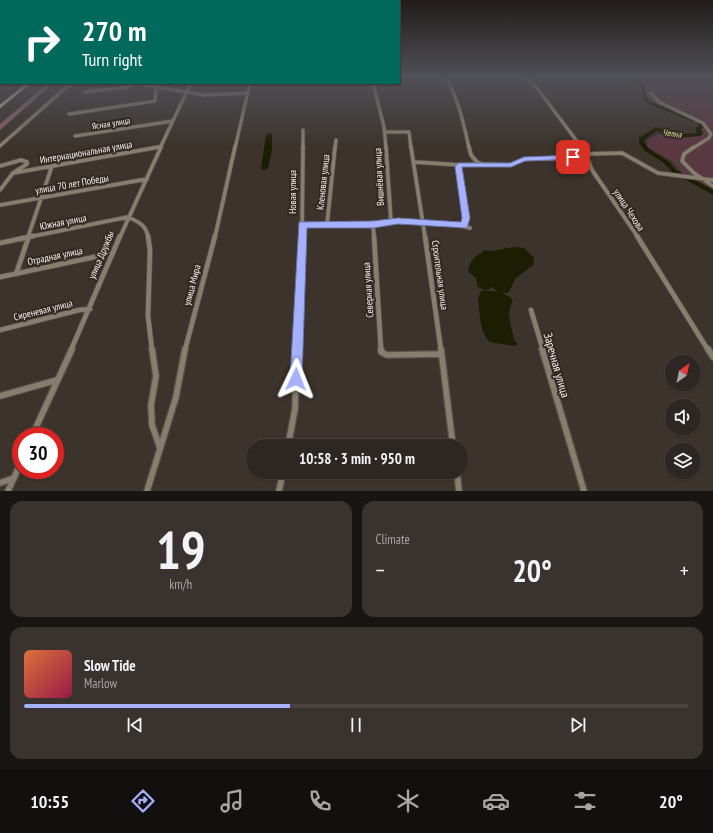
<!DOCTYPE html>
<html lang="en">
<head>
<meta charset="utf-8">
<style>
	:root { --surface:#2d2622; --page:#39322f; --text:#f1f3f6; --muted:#a7a5a5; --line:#484340; --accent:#a5b1fc }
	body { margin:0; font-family:"PT Sans Narrow",sans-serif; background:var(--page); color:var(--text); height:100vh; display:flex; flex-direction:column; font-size:15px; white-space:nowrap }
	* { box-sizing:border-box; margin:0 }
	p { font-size:13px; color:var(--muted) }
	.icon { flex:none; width:22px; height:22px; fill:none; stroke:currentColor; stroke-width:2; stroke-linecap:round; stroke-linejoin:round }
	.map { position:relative; height:491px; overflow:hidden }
	.side { display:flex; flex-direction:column; gap:10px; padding:10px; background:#191513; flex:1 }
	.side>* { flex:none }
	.hud { position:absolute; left:0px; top:0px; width:400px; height:84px; box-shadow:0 1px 3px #0004,0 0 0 1px var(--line); background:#00695c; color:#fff; overflow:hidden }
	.needle { width:26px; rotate:33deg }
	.tools { position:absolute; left:665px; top:355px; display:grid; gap:8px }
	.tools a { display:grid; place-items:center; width:36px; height:36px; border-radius:50%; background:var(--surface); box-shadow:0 1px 3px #0004,0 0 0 1px var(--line); font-size:20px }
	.speed { position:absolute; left:12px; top:427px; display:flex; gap:8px; font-size:20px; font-weight:700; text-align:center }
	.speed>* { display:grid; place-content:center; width:52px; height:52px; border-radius:50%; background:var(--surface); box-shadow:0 1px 3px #0004,0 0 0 1px var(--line); line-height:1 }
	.speed .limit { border:6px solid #d22; background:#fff; color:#111 }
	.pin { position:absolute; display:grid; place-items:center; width:34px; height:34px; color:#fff; margin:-17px; border-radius:8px; box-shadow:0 2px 6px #0006 }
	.me { position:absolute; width:44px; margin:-22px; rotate:2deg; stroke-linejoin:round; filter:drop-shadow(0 0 3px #0008) }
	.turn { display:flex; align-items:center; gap:14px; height:84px; padding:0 16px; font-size:18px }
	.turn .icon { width:52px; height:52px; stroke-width:2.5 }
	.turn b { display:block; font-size:28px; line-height:34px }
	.big { font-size:30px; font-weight:700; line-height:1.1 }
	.side .widget { flex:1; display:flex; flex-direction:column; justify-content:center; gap:6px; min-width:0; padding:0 14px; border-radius:12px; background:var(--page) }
	.side .dial { align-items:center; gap:0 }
	.dial b { font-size:52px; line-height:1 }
	.song { display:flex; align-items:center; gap:12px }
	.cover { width:48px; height:48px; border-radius:6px; background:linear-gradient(135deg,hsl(20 70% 55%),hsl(340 70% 35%)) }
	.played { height:4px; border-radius:2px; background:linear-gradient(90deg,var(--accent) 40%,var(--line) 40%) }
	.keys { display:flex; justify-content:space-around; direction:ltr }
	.heat { display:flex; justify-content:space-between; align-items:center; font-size:22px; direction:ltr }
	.side .tiles { flex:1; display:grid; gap:10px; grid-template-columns:1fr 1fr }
	.widget:last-child { grid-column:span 2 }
	.trip { position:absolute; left:246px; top:439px; width:222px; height:40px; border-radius:20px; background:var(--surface); box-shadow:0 1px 3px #0004,0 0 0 1px var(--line); font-weight:700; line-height:40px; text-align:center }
	.tab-bar { display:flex; height:64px; justify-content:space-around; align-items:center; background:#120f0e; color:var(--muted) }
	.tab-bar .icon { width:28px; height:28px }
	.tab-bar .selected { color:var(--accent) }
	.tab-bar b { font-size:18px; color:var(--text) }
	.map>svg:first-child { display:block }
	.green { fill:#5a3842 }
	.forest { fill:#8a606c }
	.water { fill:#1b1e02 }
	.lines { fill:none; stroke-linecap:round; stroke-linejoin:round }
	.river { fill:#1b1e02; fill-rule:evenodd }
	.minor-far3-casing { stroke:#59514b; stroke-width:4.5 }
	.minor-far2-casing { stroke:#59514b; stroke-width:5 }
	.minor-far1-casing { stroke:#59514b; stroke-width:6 }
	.minor-casing { stroke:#59514b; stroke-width:8 }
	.primary-casing { stroke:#59514b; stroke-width:2 }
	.minor-far3 { stroke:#877f6e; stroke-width:3 }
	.minor-far2 { stroke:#877f6e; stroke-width:3.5 }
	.minor-far1 { stroke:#877f6e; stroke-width:4.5 }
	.minor { stroke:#877f6e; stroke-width:5.5 }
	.primary { fill:#d9c8a6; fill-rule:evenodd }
	.route { fill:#a5b1fc; stroke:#6b73a4 }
	.labels { text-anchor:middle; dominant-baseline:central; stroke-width:4; stroke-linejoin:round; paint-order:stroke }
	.far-street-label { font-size:9px; fill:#f3ede9; stroke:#322923 }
	.far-water-label { font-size:9px; font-style:italic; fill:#d7df9b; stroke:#322923 }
	.street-label { font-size:10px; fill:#f3ede9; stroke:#322923 }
	.near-street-label { font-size:12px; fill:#f3ede9; stroke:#322923 }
</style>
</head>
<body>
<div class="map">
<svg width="713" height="491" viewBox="0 0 713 491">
	<rect width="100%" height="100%" fill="#3c332d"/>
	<path class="green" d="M638 78H713V189L683 174 672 161 647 147C645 125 688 139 701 131L702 126 696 120 648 101 645 97V86Z"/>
	<path class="forest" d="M48 83H54L0 130V124Z"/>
	<path class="water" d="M269 133 272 134V150L268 168 264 170 261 169 266 135Z
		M514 247 524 248 534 258V264L515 279 509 292 502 294 509 296 513 301C505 312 512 327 514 340L518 344 515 346 490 342C479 332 480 312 478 298L480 293 483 290 498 292 492 287C487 291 481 290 477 286L476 278 468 271C470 261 474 257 483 252V250L490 251Z"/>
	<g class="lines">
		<path class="river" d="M575 78H585C583 80 577 80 575 78Z
			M633 78H637L644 85 647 98 650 101 701 121 705 126 701 129 703 134 700 136 678 138 657 131 644 140 645 143 649 149 668 161 676 170 713 190V195L672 172 664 163 645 151 639 143V138L656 127 678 134 697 133 695 128 699 126 697 123 646 103 643 98 640 85Z"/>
		<g class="minor-far3-casing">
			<path id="minor-far3" d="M526 78 537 88 582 148
				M447 80C459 101 464 125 469 148
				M133 83 204 95 248 93
				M373 83 384 127 386 148
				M85 92 128 87 134 83
				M651 93 659 102 703 123 711 134 709 138 693 148
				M69 114 155 101 156 87
				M384 132H409L411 148
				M75 136 173 121
				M0 146 71 83
				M153 148 161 147
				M160 148 191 83
				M235 148 250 83
				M303 148V130
				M335 148 336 140"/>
		</g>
		<g class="minor-far2-casing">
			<path id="minor-far2" d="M386 147 391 222
				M411 147 425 237
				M469 147 471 155 477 162 482 164 511 165 524 159 586 158
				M581 147 586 154 592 170 638 237
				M694 147 684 154 682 161 694 173 713 186
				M586 154 622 153 658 173 713 180
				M414 162 460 165
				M0 166 21 160 27 162V164L13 173 0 190
				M13 173 159 147
				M0 205 147 179
				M302 225H373L398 221 453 224 470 228
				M327 225 335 147
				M373 225 374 237
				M464 226 466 218 458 167 460 165 482 164
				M28 237 52 166
				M29 237 128 217C139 222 146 225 148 237
				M120 237 161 147
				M215 237 235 147
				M302 237 303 147"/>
		</g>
		<g class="minor-far1-casing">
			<path id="minor-far1" d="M148 236 150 250 148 316 152 350
				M374 236 381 350
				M425 236 441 350
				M637 236 708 350
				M0 243 33 236
				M16 274 29 236
				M0 277 113 253
				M531 310 543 350
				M0 330 79 310 90 309
				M71 350 120 236
				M185 350 215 236
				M297 350 302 236"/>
		</g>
		<g class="minor-casing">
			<path id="minor" d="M152 349 156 376 151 405 152 425 160 448
				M381 349V352L387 355 440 354
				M441 349 453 446
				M542 349 584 491
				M708 349 713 357
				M0 396 57 380
				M32 436 72 349
				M288 446 295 409 297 349
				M457 472 459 491
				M0 483 14 478
				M8 491 21 462
				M147 491 176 397 185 349
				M279 491 283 472"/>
		</g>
		<g class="primary-casing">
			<path id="primary" d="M27 83H31L0 108V105Z"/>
		</g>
		<use href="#minor-far3" class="minor-far3"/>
		<use href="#minor-far2" class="minor-far2"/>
		<use href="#minor-far1" class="minor-far1"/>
		<use href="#minor" class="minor"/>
		<use href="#primary" class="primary"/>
	</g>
	<linearGradient id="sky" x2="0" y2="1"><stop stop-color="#211c19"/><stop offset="0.53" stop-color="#505057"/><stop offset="1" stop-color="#505057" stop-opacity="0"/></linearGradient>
	<rect width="713" height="146" fill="url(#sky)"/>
	<path class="route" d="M573 155 576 156V159L525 161 511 167H462L470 218 467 228 398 224 373 228H307L302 379 300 383 296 384 292 383 290 379 299 222 373 221 398 218 461 222 462 218 455 167 458 163H510L524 157Z"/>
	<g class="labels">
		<g class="far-street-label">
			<text transform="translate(111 123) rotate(-9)">Ясная улица</text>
		</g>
		<g class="far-water-label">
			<text transform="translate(672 133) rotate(8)">Челна</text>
		</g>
		<g class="street-label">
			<text transform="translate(86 152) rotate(-10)">Интернациональная улица</text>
			<text transform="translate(379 177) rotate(-93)">Вишнёвая улица</text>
			<text transform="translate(323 182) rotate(-84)">Кленовая улица</text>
			<text transform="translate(72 184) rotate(-10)">улица 70 лет Победы</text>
			<text transform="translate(292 192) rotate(-90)">Новая улица</text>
			<text transform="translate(629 210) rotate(57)">улица Чехова</text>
			<text transform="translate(63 222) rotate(-11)">Южная улица</text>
			<text transform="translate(101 255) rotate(-67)">улица Дружбы</text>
			<text transform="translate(55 256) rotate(-12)">Отрадная улица</text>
			<text transform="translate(440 275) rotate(82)">Строительная улица</text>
			<text transform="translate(192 285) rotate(-75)">улица Мира</text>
			<text transform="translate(368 290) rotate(-94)">Северная улица</text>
			<text transform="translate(43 310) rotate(-14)">Сиреневая улица</text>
		</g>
		<g class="near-street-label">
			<text transform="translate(557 365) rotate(74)">Заречная улица</text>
		</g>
	</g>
</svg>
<div class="tools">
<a><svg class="needle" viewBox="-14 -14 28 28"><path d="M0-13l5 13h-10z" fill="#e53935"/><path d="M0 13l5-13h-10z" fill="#a7a5a5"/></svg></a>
<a><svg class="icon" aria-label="sound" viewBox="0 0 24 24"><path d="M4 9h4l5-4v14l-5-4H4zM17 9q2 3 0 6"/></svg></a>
<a><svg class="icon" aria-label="layers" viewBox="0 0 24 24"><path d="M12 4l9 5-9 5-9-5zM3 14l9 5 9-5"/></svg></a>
</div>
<div class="speed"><div class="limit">30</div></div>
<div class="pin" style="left:573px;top:157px;background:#d93025"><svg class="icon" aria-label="arrive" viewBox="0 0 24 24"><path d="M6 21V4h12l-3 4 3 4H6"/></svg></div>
<svg class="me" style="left:296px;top:379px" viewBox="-20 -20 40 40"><path d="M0-17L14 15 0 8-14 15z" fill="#a5b1fc" stroke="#fff" stroke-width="4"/></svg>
<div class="trip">10:58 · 3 min · 950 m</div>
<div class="hud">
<div class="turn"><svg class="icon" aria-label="right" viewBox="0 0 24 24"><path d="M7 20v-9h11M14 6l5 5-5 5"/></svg><div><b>270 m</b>Turn right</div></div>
</div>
</div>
<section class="side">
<div class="tiles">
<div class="widget dial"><b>19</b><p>km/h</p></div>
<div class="widget"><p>Climate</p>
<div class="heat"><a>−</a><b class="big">20°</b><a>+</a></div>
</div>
<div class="widget">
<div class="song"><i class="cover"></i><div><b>Slow Tide</b><p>Marlow</p></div></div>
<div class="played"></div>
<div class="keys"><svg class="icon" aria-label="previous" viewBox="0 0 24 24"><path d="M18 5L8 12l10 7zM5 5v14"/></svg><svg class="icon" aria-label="pause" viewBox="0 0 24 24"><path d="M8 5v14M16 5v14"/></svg><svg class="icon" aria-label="next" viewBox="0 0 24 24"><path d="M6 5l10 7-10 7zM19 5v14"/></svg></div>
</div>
</div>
</section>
<nav class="tab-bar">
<b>10:55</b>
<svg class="icon selected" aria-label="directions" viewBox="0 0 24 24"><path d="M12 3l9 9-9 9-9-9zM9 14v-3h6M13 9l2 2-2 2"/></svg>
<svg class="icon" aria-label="music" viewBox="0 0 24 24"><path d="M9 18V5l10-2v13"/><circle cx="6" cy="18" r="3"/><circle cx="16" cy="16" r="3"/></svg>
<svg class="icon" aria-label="phone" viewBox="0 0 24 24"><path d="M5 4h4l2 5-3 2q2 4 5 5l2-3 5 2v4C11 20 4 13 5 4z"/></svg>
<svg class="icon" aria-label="climate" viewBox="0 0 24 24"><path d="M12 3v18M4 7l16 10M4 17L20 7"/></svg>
<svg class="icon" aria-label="car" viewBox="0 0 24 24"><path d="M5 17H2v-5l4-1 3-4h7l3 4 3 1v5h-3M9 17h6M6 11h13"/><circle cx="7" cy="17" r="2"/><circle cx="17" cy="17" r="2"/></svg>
<svg class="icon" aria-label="filters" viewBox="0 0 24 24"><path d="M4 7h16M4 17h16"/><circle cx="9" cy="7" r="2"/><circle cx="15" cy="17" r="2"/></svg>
<b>20°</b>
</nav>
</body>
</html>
